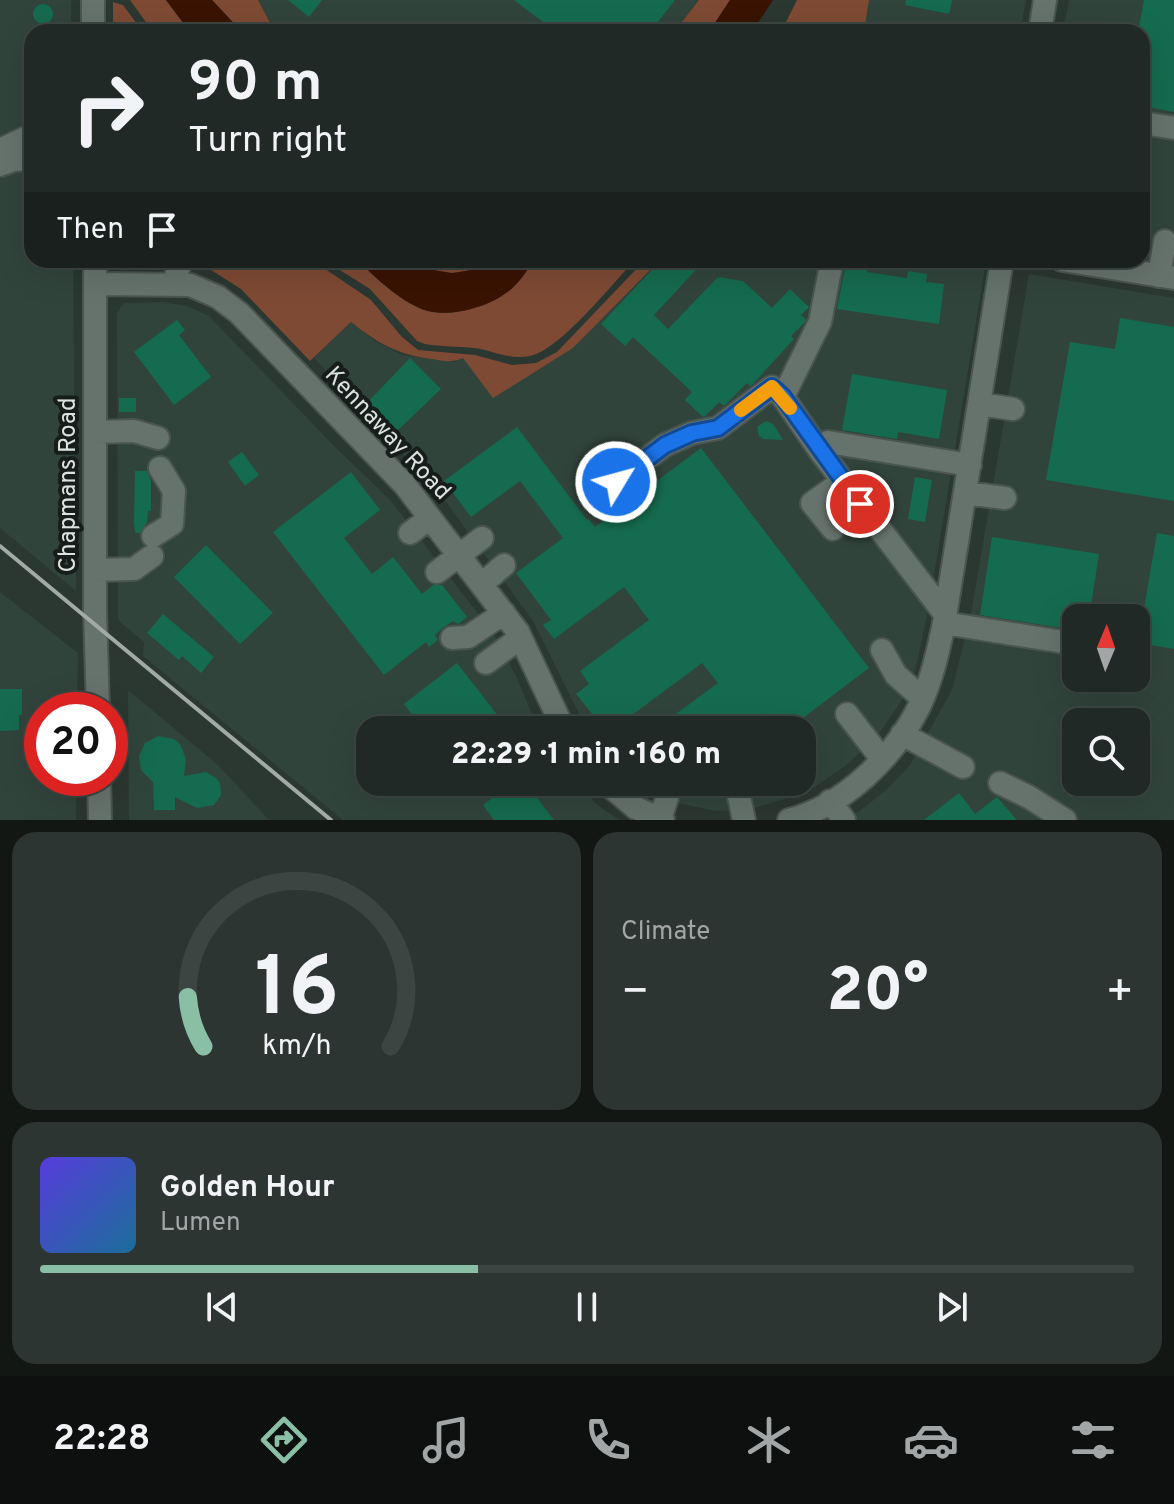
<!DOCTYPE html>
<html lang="en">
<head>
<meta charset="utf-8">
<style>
	:root { --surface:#202925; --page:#2d3532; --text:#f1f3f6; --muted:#a2a6a7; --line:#3d4542; --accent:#8abfa5 }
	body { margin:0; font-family:Overpass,sans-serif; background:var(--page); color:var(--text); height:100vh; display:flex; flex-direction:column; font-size:30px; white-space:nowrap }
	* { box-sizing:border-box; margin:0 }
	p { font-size:26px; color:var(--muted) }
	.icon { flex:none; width:44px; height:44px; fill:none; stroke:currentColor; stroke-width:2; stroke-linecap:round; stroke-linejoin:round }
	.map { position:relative; height:820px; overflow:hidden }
	.details { display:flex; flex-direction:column; gap:12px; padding:12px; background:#121714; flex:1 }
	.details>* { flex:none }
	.hud { position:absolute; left:24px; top:24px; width:1126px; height:244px; border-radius:24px; box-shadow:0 8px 32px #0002,0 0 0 2px var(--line); background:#202925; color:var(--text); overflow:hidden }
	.needle { width:52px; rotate:2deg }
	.fabs { position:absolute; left:1062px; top:604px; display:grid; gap:16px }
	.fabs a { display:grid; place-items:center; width:88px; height:88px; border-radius:16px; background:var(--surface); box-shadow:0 8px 32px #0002,0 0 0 2px var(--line); font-size:40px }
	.speed { position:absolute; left:24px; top:692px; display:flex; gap:16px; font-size:40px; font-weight:700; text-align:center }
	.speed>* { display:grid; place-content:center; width:104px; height:104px; border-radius:50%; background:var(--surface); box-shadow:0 8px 32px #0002,0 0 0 2px var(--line); line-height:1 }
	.speed .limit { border:12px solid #d22; background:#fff; color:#111 }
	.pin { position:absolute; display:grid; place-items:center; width:68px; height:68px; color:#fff; margin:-34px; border:4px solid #fff; border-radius:50%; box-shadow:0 2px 8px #0007 }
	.me { position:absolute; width:88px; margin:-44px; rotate:53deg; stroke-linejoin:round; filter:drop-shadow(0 0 6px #0008) }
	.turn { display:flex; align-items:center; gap:28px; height:168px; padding:0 32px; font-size:36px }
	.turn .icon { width:104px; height:104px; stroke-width:2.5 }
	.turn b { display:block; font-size:56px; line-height:68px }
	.then { display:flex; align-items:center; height:76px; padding:0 32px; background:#0003; gap:16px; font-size:30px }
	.big { font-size:60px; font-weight:800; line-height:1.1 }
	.details .tile { flex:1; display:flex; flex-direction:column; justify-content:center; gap:12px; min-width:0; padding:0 28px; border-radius:24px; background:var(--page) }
	.details .dial { align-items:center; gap:0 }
	.dial svg { height:208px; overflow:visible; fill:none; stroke:var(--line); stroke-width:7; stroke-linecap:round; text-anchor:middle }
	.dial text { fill:var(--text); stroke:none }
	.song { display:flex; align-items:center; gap:24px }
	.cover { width:96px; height:96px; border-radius:12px; background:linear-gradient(135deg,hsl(250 70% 55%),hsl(200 70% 35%)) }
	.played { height:8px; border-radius:4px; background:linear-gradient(90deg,var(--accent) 40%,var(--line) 40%) }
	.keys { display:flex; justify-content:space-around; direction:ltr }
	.heat { display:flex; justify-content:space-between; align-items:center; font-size:44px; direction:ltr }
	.details .tiles { flex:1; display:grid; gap:12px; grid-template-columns:1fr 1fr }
	.tile:last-child { grid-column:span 2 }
	.trip { position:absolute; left:356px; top:716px; width:460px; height:80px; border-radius:24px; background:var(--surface); box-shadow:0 8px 32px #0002,0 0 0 2px var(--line); font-weight:800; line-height:80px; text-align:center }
	.tabs { display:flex; height:128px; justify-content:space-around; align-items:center; background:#0d100f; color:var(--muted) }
	.tabs .icon { width:56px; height:56px }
	.tabs .active { color:var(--accent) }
	.tabs b { font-size:36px; color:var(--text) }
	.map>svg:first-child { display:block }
	.built { fill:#31443c; fill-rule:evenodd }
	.green { fill:#7e4a34 }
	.water { fill:#3a1302 }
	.building { fill:#156b4f }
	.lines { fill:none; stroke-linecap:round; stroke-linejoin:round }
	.minor-casing { stroke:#4b5550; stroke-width:26 }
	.minor { stroke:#66736d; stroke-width:22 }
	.rail { stroke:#a2aaa7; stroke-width:4 }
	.route-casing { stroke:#114b97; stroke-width:20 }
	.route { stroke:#1a73e8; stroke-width:14 }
	.slow { stroke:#f59e0b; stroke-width:14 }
	.labels { text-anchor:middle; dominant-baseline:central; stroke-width:8; stroke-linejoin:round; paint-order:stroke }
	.street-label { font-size:24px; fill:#dbe2df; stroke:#171d1a }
</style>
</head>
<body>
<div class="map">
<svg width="1174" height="820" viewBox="0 0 1174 820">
	<rect width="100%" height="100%" fill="#2b3731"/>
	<path class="built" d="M0 0H71V32H32V260H73L76 591 0 528Z
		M258 0H699L674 32H275Z
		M869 0H1026L1020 32H864Z
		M1069 0H1174V258L1142 252V32H1063Z
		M660 260 986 262 928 611 916 667 902 700 876 738 845 766 808 792 751 809 716 811 682 804 647 790 636 782H802V730H587L533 621 441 495 314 358 351 322 375 341 402 355 454 362 463 358 494 397 573 348Z
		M1029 274 1174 298V820H841L860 811 887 789 910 765 952 690 971 614ZM1076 618H1136V678H1076ZM1076 722H1136V782H1076Z
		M164 302 187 306 209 316 334 446 391 501 493 633 516 676 539 730H370V782H574L600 807 620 820H343L143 656 144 642 118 620 117 313 124 303Z
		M0 592 78 653 77 710H42V778H76V820H0Z
		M128 690 218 765 269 820H129Z"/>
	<path class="green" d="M130 0H166L190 32H153Z
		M212 0H258L275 32H242Z
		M699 0H730L709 32H674Z
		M797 0H869L864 32H779L784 26Z
		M113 2 123 5 143 32H113Z
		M195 260H312L371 300 402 337 418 350 475 355 512 365 536 363 557 352 645 260H660L573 348 493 398 463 358C452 363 443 361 432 359 398 355 377 343 351 322L310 361 241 289 211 270 212 267 209 269 190 263Z
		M324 260H358C376 279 403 304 428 311 451 317 487 307 506 293 518 285 526 272 534 260H635C612 284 560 350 530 356 509 360 494 351 475 348 458 346 441 347 425 344L417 341 370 289Z
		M412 260H486C464 279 435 276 412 260Z"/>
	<path class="water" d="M166 0H212L242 32H190Z
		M730 0H773L752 32H709Z
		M358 260H412L428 269 452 273 472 270 486 260H534C526 272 518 285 506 293 488 307 451 317 428 311 405 305 374 277 358 260Z"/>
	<path class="building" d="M288 0H322L309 17Z
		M514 0H675L650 32H556Z
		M906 0H952L949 14 905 5Z
		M1144 0H1174V112L1142 106V32H1138Z
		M33 14a10 10 0 1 1 20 0a10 10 0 1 1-20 0Z
		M661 260H705L654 315 668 329 718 277 743 281 772 308 790 289 809 307 801 315 806 319 805 322 791 336 794 339 753 384 750 386 747 383 724 406 719 402 705 416 703 417 685 400 692 392 633 337 625 346 601 324Z
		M846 262 868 265 867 272 907 278 908 271 927 274 926 282 944 284 939 324 837 309Z
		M1120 318 1174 327V501L1046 480 1070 342 1115 349Z
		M177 320 185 330 179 335 211 377 174 405 134 352Z
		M410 358 441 389 394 434 365 405Z
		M852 374 947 390 939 439 898 432 897 439 842 430Z
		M119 398H136V412H119Z
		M766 421 773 424 783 440 763 439 759 436 757 427Z
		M517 427 587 520 589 519 595 527 701 448 869 668 787 730H654L718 683 702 663 612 730H605L576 694 589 684 580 671 649 620 624 587 554 639 543 625 551 620 516 573 563 538 520 481 471 517 444 481Z
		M242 452 259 475 245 486 228 462Z
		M135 471H147L151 481V511H148L147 522 140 533H135L134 522Z
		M351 472 380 510 344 538 372 574 393 557 422 594 433 585H442L467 617 458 624 453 621 444 627 435 635 438 640 429 647 426 642 384 675 273 532Z
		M915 477 932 480 925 522 908 519Z
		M1157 533 1174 536V649L1138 643Z
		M992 537 1099 554 1089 618H1076V630L980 615Z
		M206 545 273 613 240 644 174 577Z
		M163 614 214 657 201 673 182 656 179 660 147 633Z
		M457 663 509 730H423L404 704Z
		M0 689H22V715H19V730L0 731Z
		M158 736 174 739 180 744 186 759 184 776 206 772 216 778 220 783 221 795 214 805 197 808 175 797V810H154L153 782 141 770 139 756 145 743Z
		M513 782H525L554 820H494L483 805Z
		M959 793 975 814 997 797 1017 820H924Z"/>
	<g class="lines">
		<g class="minor-casing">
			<path id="minor" d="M93 0V32
				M1040 32 1045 0
				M1142 123 1174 128
				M0 150 32 135
				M0 165 14 160 32 159
				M95 260V610L98 710
				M1062 260 1174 278
				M1159 276 1165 241
				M174 283 181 260
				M95 284 190 285 218 297 239 313 405 485 430 518 518 632 564 730
				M783 397 820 322 832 260
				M980 404 1013 409
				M95 432 134 431 158 438
				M828 442 970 465
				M616 482 665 445 692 433 718 428 772 387 783 397 820 451 945 614
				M965 493 1005 498
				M833 529 812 503 843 481
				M410 533 430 518
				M153 536 172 524 174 491 160 468
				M96 570 134 569 152 556
				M437 572 482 538
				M482 584 504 565
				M944 623 1076 644
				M452 638 468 637 504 613
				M882 650 896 675 922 698
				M486 663 520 638
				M847 714 882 759
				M902 734 963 767
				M99 778 100 820
				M605 782 636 808 663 820
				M736 783 744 820
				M1000 783 1029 797 1065 820
				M830 801 844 820
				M660 819 667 798
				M789 820C844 806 895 756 920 705 932 679 938 652 944 623L1002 260"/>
		</g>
		<use href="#minor" class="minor"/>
		<path class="rail" d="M0 546 331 820"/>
	</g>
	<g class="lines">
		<g class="route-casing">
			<path id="route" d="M616 482 665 445 692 433 718 428 772 387 783 397 860 504"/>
		</g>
		<use href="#route" class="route"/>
		<path class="slow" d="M741 410 772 387 790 408"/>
	</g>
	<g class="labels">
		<g class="street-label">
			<text transform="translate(387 434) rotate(47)">Kennaway Road</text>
			<text transform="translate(69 485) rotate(-90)">Chapmans Road</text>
		</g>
	</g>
</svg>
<div class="fabs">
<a><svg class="needle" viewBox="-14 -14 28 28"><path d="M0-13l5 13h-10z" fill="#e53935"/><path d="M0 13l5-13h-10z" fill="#a2a6a7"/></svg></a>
<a><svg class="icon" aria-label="search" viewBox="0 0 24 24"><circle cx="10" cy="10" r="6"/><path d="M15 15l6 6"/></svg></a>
</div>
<div class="speed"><div class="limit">20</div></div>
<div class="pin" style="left:860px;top:504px;background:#d93025"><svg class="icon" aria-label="arrive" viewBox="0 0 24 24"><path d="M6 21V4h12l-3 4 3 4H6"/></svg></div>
<svg class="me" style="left:616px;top:482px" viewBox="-20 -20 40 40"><circle r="17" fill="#1a73e8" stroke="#fff" stroke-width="3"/><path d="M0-11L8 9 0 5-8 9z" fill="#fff"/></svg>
<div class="trip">22:29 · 1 min · 160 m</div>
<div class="hud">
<div class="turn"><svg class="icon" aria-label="right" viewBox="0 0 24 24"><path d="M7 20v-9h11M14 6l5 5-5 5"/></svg><div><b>90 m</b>Turn right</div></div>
<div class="then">Then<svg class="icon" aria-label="arrive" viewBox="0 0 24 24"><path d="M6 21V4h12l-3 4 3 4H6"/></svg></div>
</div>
</div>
<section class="details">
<div class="tiles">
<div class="tile dial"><svg viewBox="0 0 100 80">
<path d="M14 69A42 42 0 1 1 86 69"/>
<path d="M14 69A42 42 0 0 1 8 50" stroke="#8abfa5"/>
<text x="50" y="56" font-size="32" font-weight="700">16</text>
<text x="50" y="72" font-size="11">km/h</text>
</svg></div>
<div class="tile"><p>Climate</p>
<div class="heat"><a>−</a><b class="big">20°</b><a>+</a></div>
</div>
<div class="tile">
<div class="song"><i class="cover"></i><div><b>Golden Hour</b><p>Lumen</p></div></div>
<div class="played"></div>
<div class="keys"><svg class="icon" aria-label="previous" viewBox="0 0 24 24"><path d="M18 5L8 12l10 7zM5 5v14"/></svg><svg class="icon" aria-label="pause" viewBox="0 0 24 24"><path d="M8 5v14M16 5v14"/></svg><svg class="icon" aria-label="next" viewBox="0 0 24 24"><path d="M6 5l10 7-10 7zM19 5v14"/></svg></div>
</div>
</div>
</section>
<nav class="tabs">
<b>22:28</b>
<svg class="icon active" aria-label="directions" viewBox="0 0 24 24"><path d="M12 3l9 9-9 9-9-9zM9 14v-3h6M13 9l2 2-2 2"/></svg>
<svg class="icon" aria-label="music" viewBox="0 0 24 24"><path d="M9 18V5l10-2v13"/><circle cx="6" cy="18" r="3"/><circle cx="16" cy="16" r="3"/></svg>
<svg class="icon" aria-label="phone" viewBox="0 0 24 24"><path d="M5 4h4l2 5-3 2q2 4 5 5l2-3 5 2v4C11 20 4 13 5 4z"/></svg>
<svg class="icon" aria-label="climate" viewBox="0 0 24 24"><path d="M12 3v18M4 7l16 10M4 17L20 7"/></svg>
<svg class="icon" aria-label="car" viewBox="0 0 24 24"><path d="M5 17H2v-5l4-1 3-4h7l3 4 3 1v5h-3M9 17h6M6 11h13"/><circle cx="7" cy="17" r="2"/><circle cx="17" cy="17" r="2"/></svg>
<svg class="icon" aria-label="filters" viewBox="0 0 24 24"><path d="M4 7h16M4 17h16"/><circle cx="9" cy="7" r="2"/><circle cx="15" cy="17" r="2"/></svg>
</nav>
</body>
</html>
